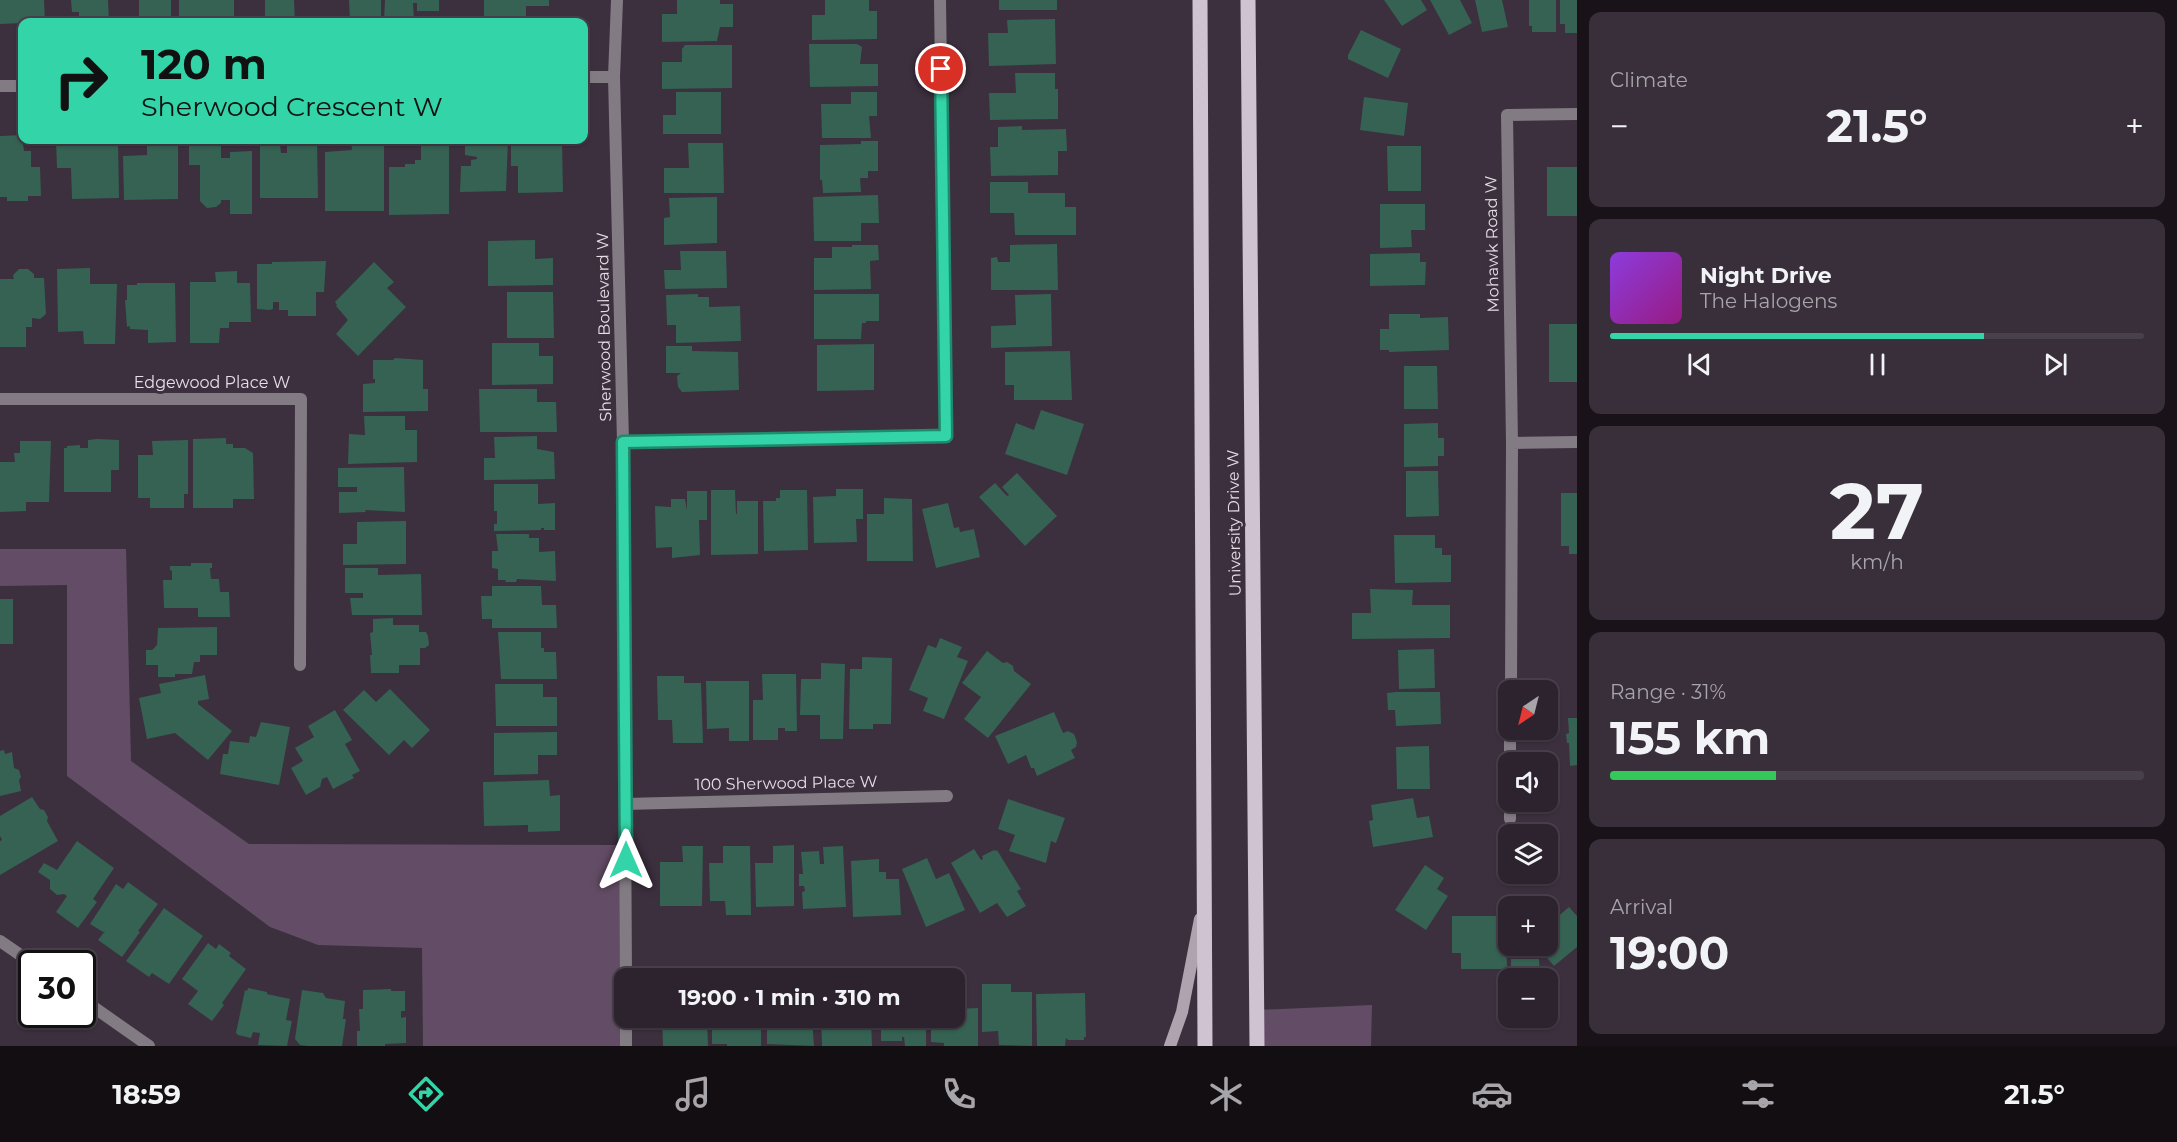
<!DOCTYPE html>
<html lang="en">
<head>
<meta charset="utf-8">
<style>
	:root { --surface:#2d232e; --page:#392f3a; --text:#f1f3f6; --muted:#a7a4aa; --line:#48404a; --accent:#32d4a8 }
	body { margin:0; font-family:Montserrat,sans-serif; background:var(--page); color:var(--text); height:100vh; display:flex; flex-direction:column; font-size:22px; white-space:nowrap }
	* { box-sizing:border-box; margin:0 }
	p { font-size:20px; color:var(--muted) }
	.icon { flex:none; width:33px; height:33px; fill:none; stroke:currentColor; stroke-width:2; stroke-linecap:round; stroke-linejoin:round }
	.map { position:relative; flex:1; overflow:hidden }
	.drawer { display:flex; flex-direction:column; gap:12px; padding:12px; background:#191319; width:600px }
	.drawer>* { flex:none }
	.hud { position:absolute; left:18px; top:18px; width:570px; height:126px; border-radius:12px; box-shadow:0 2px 4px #0004,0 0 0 2px var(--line); background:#32d4a8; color:#111; overflow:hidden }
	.needle { width:39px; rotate:215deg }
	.controls { position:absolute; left:1498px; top:680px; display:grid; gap:12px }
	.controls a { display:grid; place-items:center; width:60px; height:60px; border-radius:12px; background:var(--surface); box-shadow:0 2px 4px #0004,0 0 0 2px var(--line); font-size:30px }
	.speed { position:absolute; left:18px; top:950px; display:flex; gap:12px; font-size:30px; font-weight:700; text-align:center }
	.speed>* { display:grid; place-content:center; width:78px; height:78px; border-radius:50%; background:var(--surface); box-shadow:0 2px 4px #0004,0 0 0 2px var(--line); line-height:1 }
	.speed .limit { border:3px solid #111; border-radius:9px; background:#fff; color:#111 }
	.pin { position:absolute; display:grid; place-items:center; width:51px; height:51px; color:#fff; margin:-26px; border:3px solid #fff; border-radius:50%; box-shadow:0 2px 6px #0007 }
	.me { position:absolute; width:66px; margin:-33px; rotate:0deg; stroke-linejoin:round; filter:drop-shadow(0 0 4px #0008) }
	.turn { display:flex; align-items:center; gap:21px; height:126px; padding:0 24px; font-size:27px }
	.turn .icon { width:78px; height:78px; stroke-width:2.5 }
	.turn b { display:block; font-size:42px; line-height:51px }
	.big { font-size:45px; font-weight:700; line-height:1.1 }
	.drawer .widget { flex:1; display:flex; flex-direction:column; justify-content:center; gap:9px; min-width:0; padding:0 21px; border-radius:12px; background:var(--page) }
	.drawer .dial { align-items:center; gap:0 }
	.dial b { font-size:78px; line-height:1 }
	.song { display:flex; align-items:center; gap:18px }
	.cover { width:72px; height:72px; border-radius:9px; background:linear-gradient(135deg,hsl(270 70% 55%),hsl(310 70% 35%)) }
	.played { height:6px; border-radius:3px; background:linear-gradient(90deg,var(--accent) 70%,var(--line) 70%) }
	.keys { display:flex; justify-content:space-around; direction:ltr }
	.heat { display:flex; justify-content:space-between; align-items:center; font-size:33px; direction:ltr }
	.charge { height:9px; border-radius:4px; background:linear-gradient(90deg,#34c759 31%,var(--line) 0) }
	.trip { position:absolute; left:614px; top:968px; width:351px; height:60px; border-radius:12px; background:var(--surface); box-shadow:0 2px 4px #0004,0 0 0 2px var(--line); font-weight:700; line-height:60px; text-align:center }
	.tabs { display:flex; height:96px; justify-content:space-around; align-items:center; background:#120e12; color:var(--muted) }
	.tabs .icon { width:42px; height:42px }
	.tabs .active { color:var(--accent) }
	.tabs b { font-size:27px; color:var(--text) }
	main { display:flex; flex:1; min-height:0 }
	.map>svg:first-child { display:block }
	.green { fill:#634d66 }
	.building { fill:#356252 }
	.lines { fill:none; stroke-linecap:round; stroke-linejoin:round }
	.minor { stroke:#827b83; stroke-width:12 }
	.secondary { stroke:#aea3af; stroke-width:12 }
	.primary { stroke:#cfc2d1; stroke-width:15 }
	.route-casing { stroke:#208a6d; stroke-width:15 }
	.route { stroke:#32d4a8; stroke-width:10 }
	.labels { text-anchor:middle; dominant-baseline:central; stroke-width:6; stroke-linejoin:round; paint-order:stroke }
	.street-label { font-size:16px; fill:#e6dee7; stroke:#3c2f3e }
</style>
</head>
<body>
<main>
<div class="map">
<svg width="1577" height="1046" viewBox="0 0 1577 1046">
	<rect width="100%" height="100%" fill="#3c2f3e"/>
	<path class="green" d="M0 549H126L131 761 249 844 625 845 624 1017 626 1046H423L422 948 318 945 270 927 67 776V585L0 586Z
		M1372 1005 1371 1046H1257V1010Z"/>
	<path class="building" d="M0 0H44L45 22 0 24Z
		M71 0H108L109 22H79V12H72Z
		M139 0H171V22H139Z
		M179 0H234V19L222 20V22H179Z
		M265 0H294L295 22H265Z
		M349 0H381V21L350 22Z
		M385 0H439V11H417V3H413L414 21H384Z
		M484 0H549V6H526V22H484Z
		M677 0H720V4H733V27H720L717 41 662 42V14H677Z
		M825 0H869V11H877V39L812 40V15H825Z
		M999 0H1057V10H999Z
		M1384 0H1421L1427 10 1402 26Z
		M1430 0H1460L1472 23 1449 35Z
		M1475 0H1502L1508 27 1482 32Z
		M1529 0H1556V32H1532V26H1529Z
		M1560 0H1577V33H1565V24H1560Z
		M1055 19 1056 64 989 66 988 33H1008L1007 20Z
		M1361 30 1401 49 1388 78 1348 59V55Z
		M809 44H857L862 47 860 64H878V86L810 87Z
		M685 45H732V88L662 89V62H682V49Z
		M1015 73H1055V89H1058V119L990 120 989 93H1016Z
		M676 92H721V134H663V115H676Z
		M851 92H877V116H869L871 138H822L821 104H851Z
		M1364 97 1408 103 1404 136 1360 130Z
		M1022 126V130L1066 129 1067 151H1058V175L991 176 990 147H998V127Z
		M22 135 24 151H31V167H40L41 196H28V201H7V197H0V136Z
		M56 140H118L119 198 72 199 71 168H57Z
		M147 140H178V199L124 200 123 156 147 155Z
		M189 140H221V158H230V152L252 151V214H230V200H221V203L216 207 207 208 200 201V165H189Z
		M287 140H317L318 198H260V145H263L264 143H276V145H280L281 153H287Z
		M351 140H384V211H325V152L352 150Z
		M421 140H449V214L389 215V167H405V164H415V160H421Z
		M478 140H508L506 191 460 192 461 166H471V160L477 159V157L465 155V141H478Z
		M511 140H538V143H562L563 192 518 193V166H511Z
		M861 141H878V171H868V178H860L861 192 823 193 822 180H820V145L861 144Z
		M688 143H723L724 193H664V168H689Z
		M1387 146H1421V191H1388Z
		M1547 167H1577V216H1547Z
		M990 182H1028V193H1065V207H1076V235H1015L1014 213H990Z
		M878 195 879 223H861V241H814L813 197Z
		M717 197V243L664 245V218L670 217 669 198Z
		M1380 204H1425V230H1411L1412 247 1380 248Z
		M535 240V259L553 258V285L488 286V241Z
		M1057 244 1058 290H991V258L997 257 998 262H1010V245Z
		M852 245H878L879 260 870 261 871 289 814 290V258H832V247H852Z
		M680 251H726L727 288 665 289 664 270H681Z
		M1420 253V262H1426L1425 285 1370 286V254Z
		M326 261 324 292H316V316H288V310H279V302H273V309L270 310 257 309V264H272V262Z
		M374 262 394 282 387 288 406 307 358 356 336 334 348 320 336 306 337 305 335 302Z
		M90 268V284H117L115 344H84L83 331 58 332 57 269Z
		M19 269H28L34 274V278H44L46 314 40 319 32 318V327H26V347H0V279H14L13 275Z
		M237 271V283H250L251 322H229V328H220L219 343H190V282H216L215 272Z
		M137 283H175L176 342 148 343V330L130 329V326L127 327 125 300H127V285H137Z
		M507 292H553L554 338H507Z
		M698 294V297H709V307L740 306 741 341 676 343V325H667L666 295Z
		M814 294H879V321H866V323H862L861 339H814Z
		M1051 294 1052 346 991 348V326L1016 325 1015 295Z
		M1389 314H1420V318L1448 317 1449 350 1389 352V350H1380V329H1389Z
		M1549 324H1577V382H1549Z
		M492 343H539V356H553V384L492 385Z
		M874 344V390L817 391V345Z
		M666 346H692V351L738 352 739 390 682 392 678 387 677 376 681 373H666Z
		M1070 351 1072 400H1014V385H1005V352Z
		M395 358 423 360V389H428V411L363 412V384L375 383V379H373V360H393Z
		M1404 366H1437L1438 409H1404Z
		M479 389H537V402H556L557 432H480Z
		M1041 410 1084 424 1067 475 1005 454 1016 423 1034 430Z
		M364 416H405V430H417V462L348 464 349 434 365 435Z
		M1438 423V438H1444V456H1438V466L1404 467V424Z
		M537 436V449L554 452 555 479 484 480V458H495L494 437Z
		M226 438V444H233V448H245L253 453 254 499H233V508H193V439Z
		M97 439 119 440V470H111V492H64V448H67V446L80 445V448H88V440Z
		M188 440V494H184V508H150V498H138V455H153L152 441Z
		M20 441H51L49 502H26V511L0 512V462H15L14 453H20Z
		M404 467 405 512 365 510 366 512 339 513V492H357V487H338V468Z
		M1406 471H1438L1439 516 1406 517Z
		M1017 473 1057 516 1025 546 979 497 995 483 1007 496 1009 495 1002 487Z
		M494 484H538V504L555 503V530H544V528H541V530L494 531V524H497V511H494Z
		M836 489H863V519H856L857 542 814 543 813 497 836 496Z
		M711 490H735L736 514H737V501H758V554L711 555Z
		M780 490H807L808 550 764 551 763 501H776V498H780Z
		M687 491H707V520H699L700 555 672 558V547L656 548 655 506 671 507V499H685L687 510Z
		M1561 493H1577V554H1569V546H1561Z
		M884 498 912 499 913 561H867V514H884Z
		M948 503 954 528 959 527 960 532 974 529 980 557 936 568 922 509Z
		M406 521V564L343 565V544H357V522Z
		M496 534H529V538H539V552L555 551 556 581 517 579 516 582H505L506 580H498V569L492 568V551H498Z
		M1394 535H1435V548H1442V555H1451V582L1395 583Z
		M191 563H212V568H210L211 579H219L220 592H229L230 617H198V608H164L163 580H172V571L170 570V566H191Z
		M345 568H378V575L421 574 422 615H352L350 598H363V593H345Z
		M492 586H541L542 605H556L557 628H492V619H482L481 596H492Z
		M1370 589 1413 590 1412 605H1450V638L1352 639V613H1371Z
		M0 599H13V644H0Z
		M393 618V625H419V632H426L428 636 429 645 425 648H420V665H399V673H371L370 655H372L370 633 373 632V619Z
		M217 627V655H200V662H194L192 674H175V677H158V665H146V650H152L157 645 158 628Z
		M498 632H541V648H544V652H556L557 679H501Z
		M940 638 962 647 957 657 968 661 944 719 923 711 928 698 909 690 928 645 936 648Z
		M1434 649 1435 688 1399 689 1398 650Z
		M987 651 1003 663 1007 662 1013 666 1014 671 1031 684 988 738 964 719 981 697 962 683Z
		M862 657 892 658 891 724H873V729H849L850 669H862Z
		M821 663 845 664 843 739H820V715H800L801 679H821Z
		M762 674H796L797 731H785V728H778V740H753V700H763Z
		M205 675 209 699 198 701V704L232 731 208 760 175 733 147 739 139 698 161 693 159 684Z
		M657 676H684V683H701L703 743H673L672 720H658Z
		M706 681H749V741H729V728L707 729Z
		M495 684H543V697H557V726H496Z
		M390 689 430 730 412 748 404 740 389 755 343 710 364 690 376 702Z
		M1396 692H1440L1441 724 1396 726 1395 710H1388L1387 693Z
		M335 710 352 740 345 744 360 771 352 775 354 778 333 789 327 777 322 779 320 787 306 795 291 768 303 761 295 748 314 737 308 726Z
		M1054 712 1063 733 1068 731 1074 734 1077 742 1076 747 1071 750 1075 758 1037 776 1034 768H1031L1026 755 1008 764 995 736Z
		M1568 718H1577V765L1570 766 1569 743H1567L1566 734 1569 733Z
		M261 722 290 727 279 785 220 774 223 754H228L230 741 249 743 250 736 256 737Z
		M557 732V755H538V774L494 775V733Z
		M1429 746 1430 789H1397L1396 747Z
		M4 750 5 754 12 752 14 768 19 770 21 777 19 780 21 791 0 796V751Z
		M549 780 550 796 560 795V831L528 832V825L484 826 483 782Z
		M32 797 40 809 44 810 48 817 47 821 58 841 0 875V841L2 840 0 836V816Z
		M1413 798 1417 818 1429 816 1433 837 1373 847 1369 821 1373 820 1371 805Z
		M1008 799 1065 818 1056 843 1051 841 1046 863 1009 851 1015 835 998 829Z
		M77 841 114 868 93 899 97 902 78 928 56 912 67 896 64 894 57 895 50 889V880L38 872 44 863 57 870Z
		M794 845V906L756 907 755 863H773V846Z
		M682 846H703L702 906H660V862H683Z
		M723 846H750L751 915H726L725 901H710L709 863H723Z
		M843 846 846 907 803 909 802 892 805 891 804 886H799V874H803L801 852 819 851 820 864H824L823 847Z
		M974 849 981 860 983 859 982 856 994 850 995 851 997 850 1021 889 1017 891 1026 906 1007 917 997 903 980 913 951 863Z
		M927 858 936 879 949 873 965 910 926 927 902 869Z
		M879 859V872H886V879H899L901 915 853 917 851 861Z
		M1425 865 1444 878 1437 889 1448 896 1426 930 1395 910Z
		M128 882 158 904 138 931 140 932 122 957 98 940 105 931 103 932 90 924 116 884 123 889Z
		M1569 907 1577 916V947L1554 966 1536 945H1548V925Z
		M164 908 203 936 169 984 152 973 149 977 126 961Z
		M1452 916H1506L1507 969H1461V953H1452Z
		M208 943 216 949 219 944 231 953 229 956 246 969 222 1003 224 1005 212 1021 188 1004 198 991 182 979Z
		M1511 959H1539L1540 978H1511Z
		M982 984H1011V992H1032V1046L999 1045 998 1031 982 1032Z
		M248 988 267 992V994L290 999 286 1020 292 1021 287 1046 258 1045 260 1033 253 1032 251 1038 238 1035 236 1033 245 990 247 991Z
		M391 989V991H405V1011H401V1018L406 1017V1043L385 1044V1046H357V1031H360L359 1009H363V990Z
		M302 990 323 993 326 998 345 1001 343 1019H346L342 1046H308L300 1045 295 1039Z
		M1085 993 1086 1037H1084V1040H1068L1066 1038 1065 1046H1037L1036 994Z
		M978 1008V1046H944V1043L931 1042V1017H954V1009Z
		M662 1017H707L708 1046H663Z
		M712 1017H761V1046H727V1044H712Z
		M767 1017H812L814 1046 767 1044Z
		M821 1017H871L872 1046H822Z
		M881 1017H926V1046H905L904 1037H902V1041H881Z"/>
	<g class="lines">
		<path class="minor" d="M617 0 614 77 623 442 626 978
			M584 77H614
			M0 86H22
			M0 399H301L300 665
			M623 442 946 436 940 0
			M1512 443 1577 442
			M1511 690 1512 443 1507 115 1577 114
			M1510 762V729
			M625 804 947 796
			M1510 819V801
			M0 941 32 963
			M82 999 149 1046
			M626 1017V1046"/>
		<path class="secondary" d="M1170 1046 1182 1012 1200 919"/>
		<path class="primary" d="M1200 0 1205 1046
			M1248 0 1257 1046"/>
	</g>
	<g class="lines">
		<g class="route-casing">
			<path id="route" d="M626 860 623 442 946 436 941 69"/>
		</g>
		<use href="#route" class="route"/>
	</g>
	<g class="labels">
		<g class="street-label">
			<text transform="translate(1492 244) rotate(-91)">Mohawk Road W</text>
			<text transform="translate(604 327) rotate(-91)">Sherwood Boulevard W</text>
			<text x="212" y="382">Edgewood Place W</text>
			<text transform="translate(1234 523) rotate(-91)">University Drive W</text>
			<text transform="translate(786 783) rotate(-1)">100 Sherwood Place W</text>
		</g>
	</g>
</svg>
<div class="controls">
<a><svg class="needle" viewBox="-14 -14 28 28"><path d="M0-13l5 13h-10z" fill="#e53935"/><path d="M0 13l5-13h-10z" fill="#a7a4aa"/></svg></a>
<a><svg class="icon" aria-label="sound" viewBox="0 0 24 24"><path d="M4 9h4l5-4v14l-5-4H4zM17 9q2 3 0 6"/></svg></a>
<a><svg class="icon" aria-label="layers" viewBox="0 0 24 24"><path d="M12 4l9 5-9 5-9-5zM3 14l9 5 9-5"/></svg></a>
<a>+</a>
<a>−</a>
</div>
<div class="speed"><div class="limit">30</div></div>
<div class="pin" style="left:941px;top:69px;background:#d93025"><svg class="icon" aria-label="arrive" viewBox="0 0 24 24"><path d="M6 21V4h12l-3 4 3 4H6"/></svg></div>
<svg class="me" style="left:626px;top:860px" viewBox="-20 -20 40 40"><path d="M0-17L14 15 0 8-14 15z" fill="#32d4a8" stroke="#fff" stroke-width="4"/></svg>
<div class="trip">19:00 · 1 min · 310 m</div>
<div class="hud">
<div class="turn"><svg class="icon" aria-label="right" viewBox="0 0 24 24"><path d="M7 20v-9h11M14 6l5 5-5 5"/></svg><div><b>120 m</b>Sherwood Crescent W</div></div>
</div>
</div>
<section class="drawer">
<div class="widget"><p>Climate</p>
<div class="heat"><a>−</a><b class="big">21.5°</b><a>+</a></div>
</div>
<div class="widget">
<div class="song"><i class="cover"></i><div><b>Night Drive</b><p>The Halogens</p></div></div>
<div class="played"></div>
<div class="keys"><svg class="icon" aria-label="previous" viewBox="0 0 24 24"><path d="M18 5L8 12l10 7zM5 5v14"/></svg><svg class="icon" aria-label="pause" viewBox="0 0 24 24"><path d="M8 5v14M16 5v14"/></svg><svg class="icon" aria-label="next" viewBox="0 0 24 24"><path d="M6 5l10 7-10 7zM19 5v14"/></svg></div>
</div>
<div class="widget dial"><b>27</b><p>km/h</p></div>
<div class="widget"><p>Range · 31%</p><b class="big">155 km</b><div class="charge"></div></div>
<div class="widget"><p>Arrival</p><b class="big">19:00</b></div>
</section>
</main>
<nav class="tabs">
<b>18:59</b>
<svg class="icon active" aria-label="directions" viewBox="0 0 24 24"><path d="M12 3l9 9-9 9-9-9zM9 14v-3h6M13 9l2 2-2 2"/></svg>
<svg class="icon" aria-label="music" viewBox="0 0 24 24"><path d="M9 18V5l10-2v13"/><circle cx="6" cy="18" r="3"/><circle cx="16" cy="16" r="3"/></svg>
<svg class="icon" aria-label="phone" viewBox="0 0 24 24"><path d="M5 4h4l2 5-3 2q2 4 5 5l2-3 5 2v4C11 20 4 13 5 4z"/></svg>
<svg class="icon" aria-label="climate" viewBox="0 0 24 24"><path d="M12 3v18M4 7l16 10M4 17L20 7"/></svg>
<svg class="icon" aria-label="car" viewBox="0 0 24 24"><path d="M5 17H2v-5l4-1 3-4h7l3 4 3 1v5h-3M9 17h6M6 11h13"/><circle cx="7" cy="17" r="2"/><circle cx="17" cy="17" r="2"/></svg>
<svg class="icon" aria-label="filters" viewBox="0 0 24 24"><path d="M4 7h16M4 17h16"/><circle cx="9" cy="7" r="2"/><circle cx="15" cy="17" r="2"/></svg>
<b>21.5°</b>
</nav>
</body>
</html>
